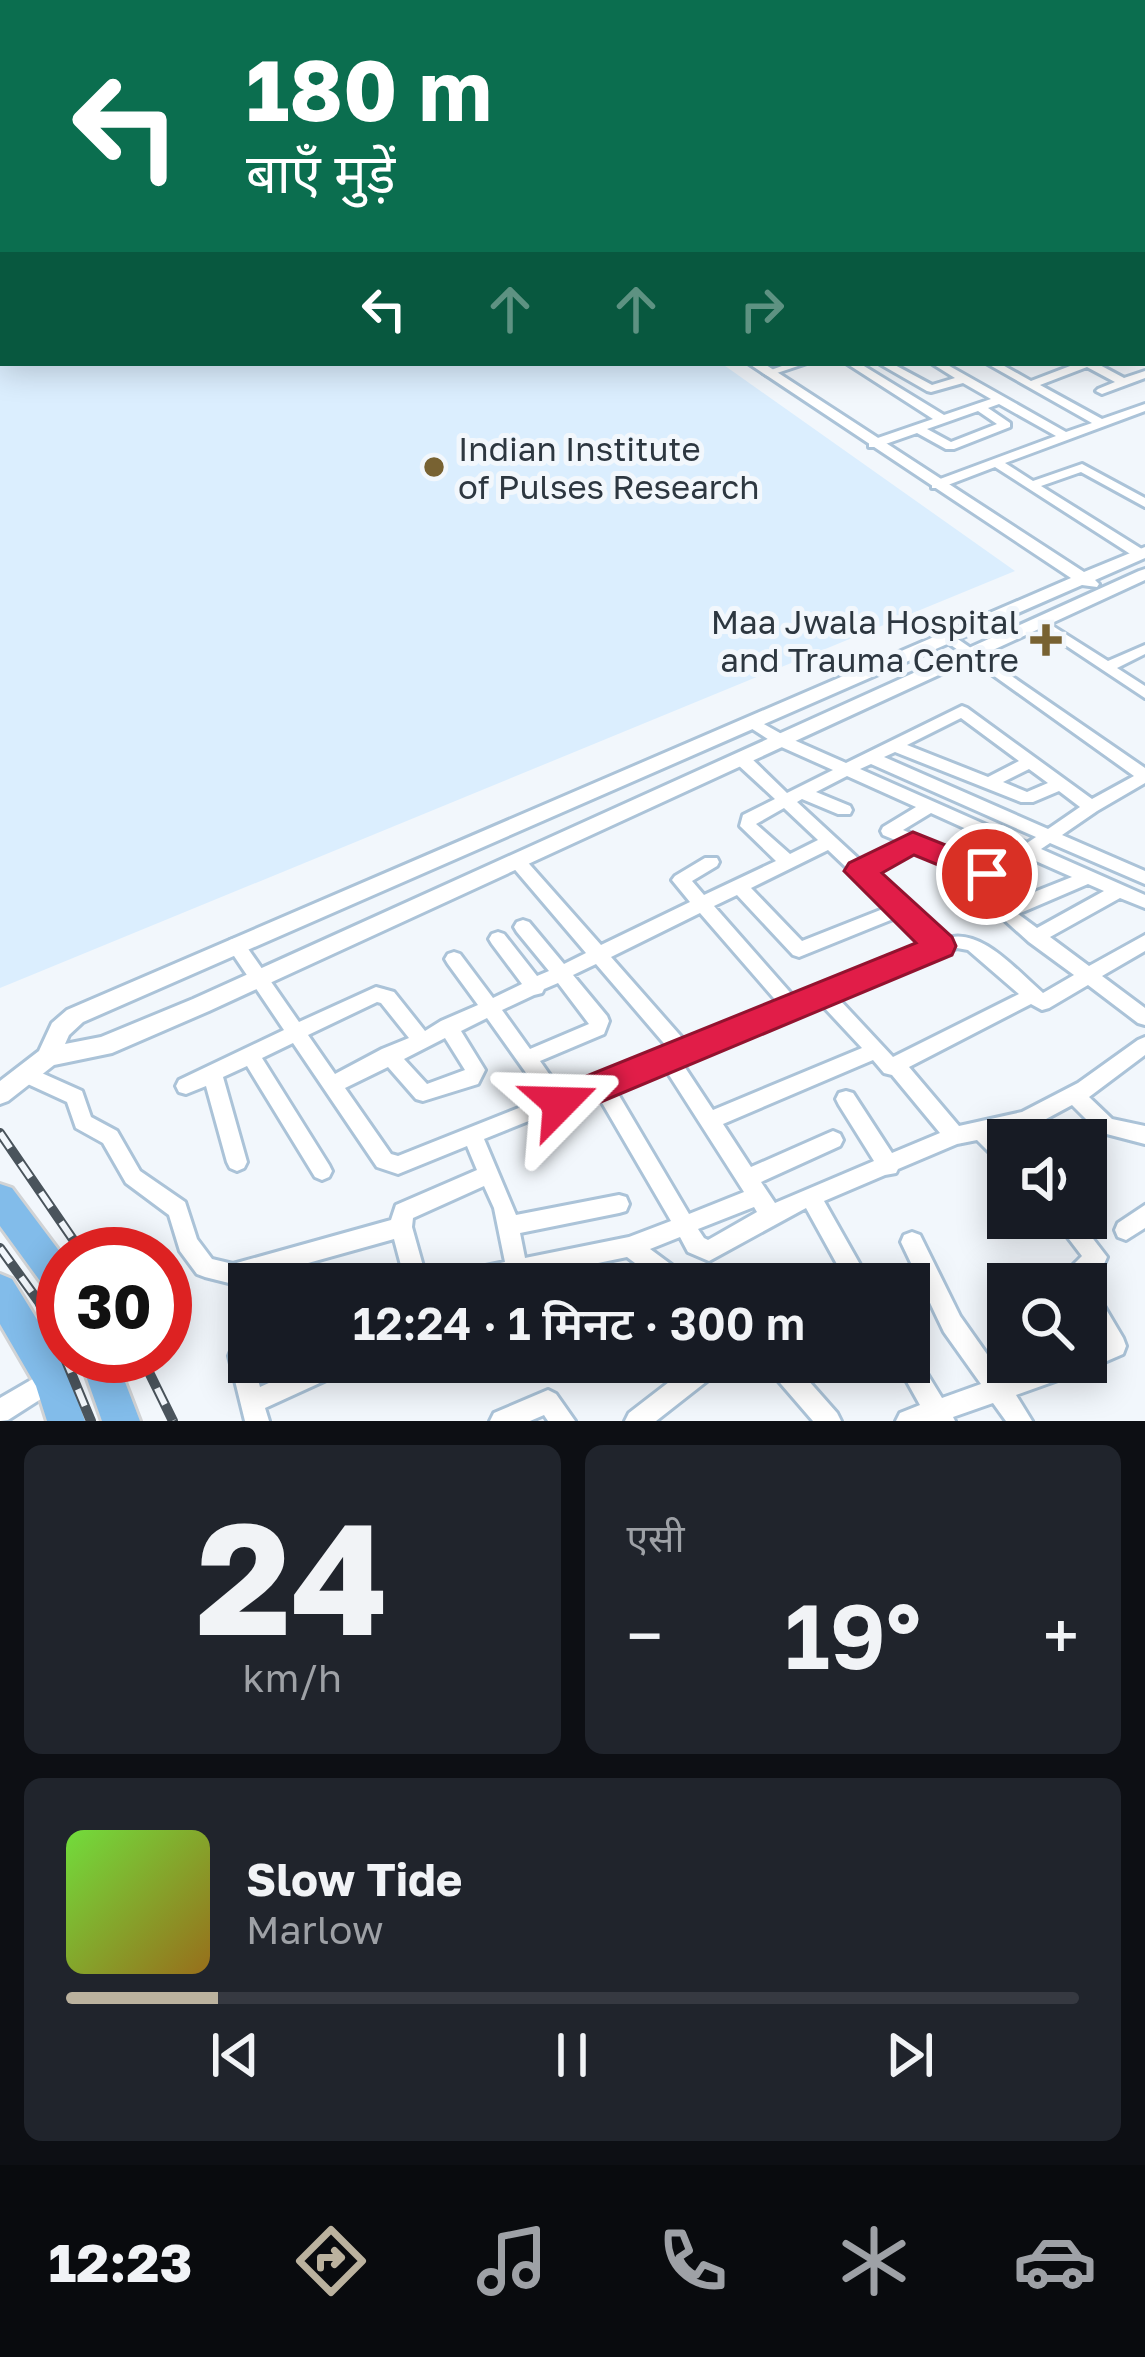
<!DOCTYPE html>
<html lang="hi">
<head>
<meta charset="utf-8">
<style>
	:root { --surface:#171b24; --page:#20242c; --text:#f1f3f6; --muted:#9ea1a6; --line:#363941; --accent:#bbb29e }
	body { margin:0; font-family:"Golos Text","Noto Sans Devanagari",sans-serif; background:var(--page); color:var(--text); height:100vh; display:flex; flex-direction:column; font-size:45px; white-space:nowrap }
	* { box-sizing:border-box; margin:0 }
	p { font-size:39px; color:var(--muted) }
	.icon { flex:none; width:66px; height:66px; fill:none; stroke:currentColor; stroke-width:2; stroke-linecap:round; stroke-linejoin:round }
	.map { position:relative; height:1421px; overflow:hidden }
	.panel { display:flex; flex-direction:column; gap:24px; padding:24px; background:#0d0f14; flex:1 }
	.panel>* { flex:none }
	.guide { position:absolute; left:0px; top:0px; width:1146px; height:366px; box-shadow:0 6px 30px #0003; background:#0b6e4f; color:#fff; overflow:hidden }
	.tools { position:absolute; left:987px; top:1119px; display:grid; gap:24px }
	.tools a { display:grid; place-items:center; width:120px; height:120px; border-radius:0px; background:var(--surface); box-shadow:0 6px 30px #0003; font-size:60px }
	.speed { position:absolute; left:36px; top:1227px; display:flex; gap:24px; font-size:60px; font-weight:700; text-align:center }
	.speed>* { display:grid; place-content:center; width:156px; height:156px; border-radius:50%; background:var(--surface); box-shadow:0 6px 30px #0003; line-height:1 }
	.speed .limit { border:18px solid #d22; background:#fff; color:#111 }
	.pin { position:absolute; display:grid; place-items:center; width:102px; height:102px; color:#fff; margin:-51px; border:6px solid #fff; border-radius:50%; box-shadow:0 3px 12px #0007 }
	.me { position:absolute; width:132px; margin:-66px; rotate:68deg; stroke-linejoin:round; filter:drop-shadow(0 0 9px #0008) }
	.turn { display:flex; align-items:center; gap:42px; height:252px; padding:0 48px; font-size:54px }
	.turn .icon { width:156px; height:156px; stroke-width:2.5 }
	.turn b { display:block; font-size:84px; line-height:102px }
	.lanes { display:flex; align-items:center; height:114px; padding:0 48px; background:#0003; justify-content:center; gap:60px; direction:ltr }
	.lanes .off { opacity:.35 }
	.big { font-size:90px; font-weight:600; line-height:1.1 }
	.panel .widget { flex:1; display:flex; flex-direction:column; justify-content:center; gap:18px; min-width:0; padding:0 42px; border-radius:18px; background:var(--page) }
	.panel .dial { align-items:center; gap:0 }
	.dial b { font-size:156px; line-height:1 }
	.song { display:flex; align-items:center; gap:36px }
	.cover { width:144px; height:144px; border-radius:18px; background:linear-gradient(135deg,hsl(100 70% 55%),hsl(40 70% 35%)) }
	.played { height:12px; border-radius:6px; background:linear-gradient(90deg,var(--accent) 15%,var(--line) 15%) }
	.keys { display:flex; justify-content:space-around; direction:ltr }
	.heat { display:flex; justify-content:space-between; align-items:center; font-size:66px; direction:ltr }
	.panel .tiles { flex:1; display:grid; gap:24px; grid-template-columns:1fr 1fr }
	.widget:last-child { grid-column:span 2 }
	.trip { position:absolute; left:228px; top:1263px; width:702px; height:120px; border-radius:0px; background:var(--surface); box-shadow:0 6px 30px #0003; font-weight:600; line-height:120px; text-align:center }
	.tabs { display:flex; height:192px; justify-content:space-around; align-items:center; background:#090b0e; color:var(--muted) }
	.tabs .icon { width:84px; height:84px }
	.tabs .selected { color:var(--accent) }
	.tabs b { font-size:54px; color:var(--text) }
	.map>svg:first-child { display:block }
	.built { fill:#dbeefe }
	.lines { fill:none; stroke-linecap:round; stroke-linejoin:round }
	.minor-casing { stroke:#abc3d8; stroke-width:6 }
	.tertiary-casing { stroke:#abc3d8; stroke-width:6 }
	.trunk-casing { stroke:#d1d3d5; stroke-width:6 }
	.minor { fill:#fff; fill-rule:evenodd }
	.tertiary { fill:#fff; fill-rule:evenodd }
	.trunk { fill:#82bcea; fill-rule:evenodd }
	.rail-casing { stroke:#4a545c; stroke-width:10 }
	.rail { stroke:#f2f7fc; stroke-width:6; stroke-dasharray:18; stroke-linecap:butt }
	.route { fill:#e11d48; stroke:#92132f; stroke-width:3 }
	.poi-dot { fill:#786232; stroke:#f2f7fc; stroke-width:4.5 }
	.labels { text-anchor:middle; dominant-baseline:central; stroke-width:10; stroke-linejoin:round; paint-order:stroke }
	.poi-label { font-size:33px; fill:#2d3740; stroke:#f2f7fc; text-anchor:start }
</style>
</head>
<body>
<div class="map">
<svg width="1145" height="1421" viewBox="0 0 1145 1421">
	<rect width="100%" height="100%" fill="#f2f7fc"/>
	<path class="built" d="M0 36 3 363H721L1015 571 0 988Z"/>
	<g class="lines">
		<g class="minor-casing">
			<path id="minor" d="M50 0H57L60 3H53Z
				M163 0H169L170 3H164Z
				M219 0H226L229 3H222Z
				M0 6 3 7V12L0 11Z
				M1143 9H1145V13H1143Z
				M0 24H3V28H0Z
				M1143 32H1145L1143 37Z
				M0 36H3V40H0Z
				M1143 69H1145V73H1143Z
				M1143 82H1145L1143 87Z
				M1143 98H1145V102H1143Z
				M1143 116H1145V121H1143Z
				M1143 132H1145V136H1143Z
				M1143 145H1145V149H1143Z
				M1145 167V174L1143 175V168Z
				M1143 187H1145V193H1143Z
				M1145 199V205L1143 206V200Z
				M1143 224 1145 225V231L1143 230Z
				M1143 241H1145V247H1143Z
				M1143 253 1145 254V260L1143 259Z
				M1143 265 1145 266V272L1143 271Z
				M1145 281V287L1143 288V282Z
				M1143 299H1145V305H1143Z
				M1143 321H1145V328H1143Z
				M1143 351H1145V358H1143Z
				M790 363H807L768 376 763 373Z
				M846 363H859L944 415 991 399 963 383 931 392 927 391 880 364 891 363 932 385 955 378 931 363H944L1066 432 1092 423 986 363H999L1031 381 1078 363H1096L1124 378 1145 371V378L1102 394 1096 391 1098 389 1115 382 1087 367 1040 385 1102 419 1145 404V411L1005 463 1033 481 1082 464 1145 498V507L1081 472 1041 486 1145 551V556L1135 557 995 467 940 488H932V482L1056 436 999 404 988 408 1010 423V427L954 449H946L917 433 877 447H869V441L933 419ZM978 411 997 424 951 442 927 429Z
				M1040 618 1108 661 1145 645V654L1117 668 1145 686V698L1035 625 1033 622Z
				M949 633 1145 768V783L1097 811 1062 835 1145 871V884L1050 843 1041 849 1145 895V908L1120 898 1050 937 1089 966 1145 935V951L1102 976 1145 1008V1025L1138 1023 1088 985 1049 1008 1042 1010 1031 1004 909 1067 959 1126 1022 1112 1078 1083 1138 1040 1145 1037V1055L1089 1097 1112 1119 1145 1126V1144L1099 1132 1072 1105 1033 1126 999 1135 1008 1144V1167L1001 1164 977 1140 957 1144 898 1169 896 1173 885 1175 824 1201 871 1284H848L806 1208 709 1261 688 1252 680 1237 650 1249 688 1277 691 1284H663L627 1257 497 1284H436L439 1277 447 1274 505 1262 494 1208 484 1186 413 1218 412 1227 428 1284H406L394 1239 233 1284 205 1277 197 1274 180 1251 169 1215 126 1183 103 1143 76 1128 67 1102 19 1080 16 1074 19 1068 26 1066 82 1091 91 1117 117 1131 140 1171 185 1202 197 1239 212 1259 233 1264 391 1220 396 1205 477 1170 467 1146 398 1174 377 1167 293 1043 262 1058 329 1165 332 1171 329 1177 322 1180 315 1177 247 1066 223 1077 247 1162 244 1168 237 1171 230 1168 227 1162 206 1086 186 1094 179 1092 176 1086 179 1080 284 1030 230 950 227 945 230 940 236 938 242 940 299 1022 376 987 394 992 425 1031 441 1021 478 1005 448 964 445 959 448 954 454 952 460 954 493 998 522 984 492 944 489 939 492 934 498 932 504 934 537 976 549 971 517 932 514 927 517 922 523 920 529 922 564 964 586 953 511 865 509 861 511 857H523L601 945 690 902 672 880 675 876 705 858H717L719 862 717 866 692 881 704 895 776 861 740 826 743 815 775 799 737 764 735 760 737 756H749L787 793 833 770 777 745 746 725 743 722 751 717 787 737 846 763 962 706 967 708 1092 799 1134 776 944 640 942 637ZM961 718 1019 761 988 777 907 745ZM895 752 1021 802H1033L1059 791 1080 807 1048 829 884 757ZM871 764 1036 837 1027 843 860 769ZM1029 769 1048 783 1027 792 1003 782ZM847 776 916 807 883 827 881 831 883 835 900 842 862 862 797 802 802 799 838 814H850L852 810 850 806 816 792ZM784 808 818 840 790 854 756 824ZM931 813 1015 851 992 867 903 830ZM916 849 993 880 1029 858 1072 877 1004 904 1000 916 1029 942 1074 975 1043 993C1017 971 980 925 944 939L872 872ZM828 850 888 907 802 941 751 888ZM1088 884 1104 891 1037 928 1018 914ZM737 895 793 955 799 957 898 917 928 945 795 998 714 906ZM700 913 779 1004 685 1041 611 957ZM957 948 968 950 1019 994 893 1057 837 997ZM596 964 668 1048 561 1091 540 1061 604 1034 609 1021 607 1016 573 975ZM558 983 589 1024 530 1049 502 1010 534 995 542 993 544 989ZM377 1002 381 1003 409 1038 382 1049 335 1074 308 1035ZM820 1003 862 1048 713 1110 680 1060 691 1059 693 1055ZM487 1018 544 1098 398 1156 391 1154 345 1088 388 1067 416 1099 423 1101 478 1084 485 1070 461 1031ZM445 1038 465 1070 427 1084 404 1059ZM873 1060 884 1073 892 1075 940 1133 892 1153 853 1093 846 1091 839 1093 836 1099 839 1105 874 1161 775 1203 761 1182 840 1146 843 1140 840 1134 833 1131 826 1134 751 1167 723 1124ZM664 1067 744 1192 689 1214 614 1087ZM597 1094 671 1221 629 1237 525 1258 520 1233 619 1213 626 1211 629 1204 626 1197 619 1195 516 1215 484 1139 556 1110 566 1109 568 1106ZM754 1207 757 1212 708 1240 704 1238 698 1229Z
				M1145 1205V1228L1126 1240 1118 1237 1115 1230 1118 1223Z
				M1053 1218H1077L1107 1257 1104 1264 1084 1284H1065L1063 1279 1066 1272 1082 1256Z
				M912 1232 920 1235 960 1316 1003 1377 1046 1362H1086V1348L1100 1341 1086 1317V1286L1094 1289 1123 1338 1126 1346 1123 1354 1086 1370 1016 1395 1032 1421H1006L993 1403 953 1417 955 1421H896L900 1413 920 1405 896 1362H909V1352L915 1354 942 1398 981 1384 944 1332 901 1242 904 1235Z
				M249 1324V1362H253L260 1387 315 1362H351L348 1370 265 1408 269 1421H245L229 1356 241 1327Z
				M459 1362H481L483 1367 480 1375 472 1378 464 1375Z
				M695 1362H724L721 1370 656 1421H625L629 1413Z
				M766 1362H792L837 1413 841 1421H813L769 1370Z
				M50 1369 58 1372 62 1380 58 1388 8 1420 0 1421V1398Z
				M548 1390 556 1394 575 1421H548L544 1415 530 1421H490L494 1413Z"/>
		</g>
		<g class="tertiary-casing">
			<path id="tertiary" d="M1 0H11L14 3H4Z
				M3 110V116L0 117V111Z
				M1143 218H1145V224H1143Z
				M748 363H763L1084 572 1145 547V558L1095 580 1099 584 1097 587 1082 585 83 1022 69 1035 65 1044 101 1037 193 999 1139 571 1145 569V580L209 1011 112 1053 54 1065 8 1101 0 1104V1081L39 1051 52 1023 67 1010 1071 578Z"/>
		</g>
		<g class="trunk-casing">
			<path id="trunk" d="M0 1184 12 1188 63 1256V1300L51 1296 0 1226Z
				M0 1274 12 1279 65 1365 85 1421H47L36 1386 0 1324Z
				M79 1356H115L140 1421H102Z"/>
		</g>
		<use href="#minor" class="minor"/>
		<use href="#tertiary" class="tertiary"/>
		<use href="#trunk" class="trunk"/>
		<g class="rail-casing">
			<path id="rail" d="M0 1133 83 1254
				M0 1248 39 1302 63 1353
				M64 1356 91 1421
				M141 1356 173 1421"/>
		</g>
		<use href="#rail" class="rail"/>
	</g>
	<path class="route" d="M913 832 998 866 1003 874 987 885 914 855 882 873 952 937 956 946 952 955 572 1114 560 1118 547 1114 542 1103 547 1092 916 943 844 871 849 863Z"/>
	<g class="poi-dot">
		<circle cx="434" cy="467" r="12"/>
		<path d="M1040 622h12v12h12v12h-12v12h-12v-12h-12v-12h12z"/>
	</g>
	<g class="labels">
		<g class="poi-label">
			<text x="458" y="448">Indian Institute<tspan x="458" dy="38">of Pulses Research</tspan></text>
			<text x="1019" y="621" text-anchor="end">Maa Jwala Hospital<tspan x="1019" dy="38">and Trauma Centre</tspan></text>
		</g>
	</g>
</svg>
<div class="tools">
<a><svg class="icon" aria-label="sound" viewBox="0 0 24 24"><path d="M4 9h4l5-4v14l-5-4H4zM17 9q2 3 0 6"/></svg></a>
<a><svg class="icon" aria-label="search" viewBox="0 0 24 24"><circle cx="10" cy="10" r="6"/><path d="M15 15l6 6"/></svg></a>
</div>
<div class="speed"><div class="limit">30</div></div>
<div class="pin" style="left:987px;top:874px;background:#d93025"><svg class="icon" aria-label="arrive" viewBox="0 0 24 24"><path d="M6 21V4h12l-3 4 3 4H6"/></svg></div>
<svg class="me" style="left:560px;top:1103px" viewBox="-20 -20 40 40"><path d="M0-17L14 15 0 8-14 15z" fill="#e11d48" stroke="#fff" stroke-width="4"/></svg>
<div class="trip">12:24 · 1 मिनट · 300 m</div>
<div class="guide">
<div class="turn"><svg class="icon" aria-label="left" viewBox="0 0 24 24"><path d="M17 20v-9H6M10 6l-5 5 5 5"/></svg><div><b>180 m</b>बाएँ मुड़ें</div></div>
<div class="lanes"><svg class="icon" aria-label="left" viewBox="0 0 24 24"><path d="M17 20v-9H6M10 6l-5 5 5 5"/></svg><svg class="icon off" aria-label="ahead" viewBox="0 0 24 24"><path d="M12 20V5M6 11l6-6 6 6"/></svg><svg class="icon off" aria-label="ahead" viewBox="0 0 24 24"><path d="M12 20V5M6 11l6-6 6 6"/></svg><svg class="icon off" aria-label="right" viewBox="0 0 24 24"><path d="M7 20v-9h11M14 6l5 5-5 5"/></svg></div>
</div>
</div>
<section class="panel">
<div class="tiles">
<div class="widget dial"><b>24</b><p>km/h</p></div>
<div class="widget"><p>एसी</p>
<div class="heat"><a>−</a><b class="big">19°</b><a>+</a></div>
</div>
<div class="widget">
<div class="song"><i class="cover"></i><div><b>Slow Tide</b><p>Marlow</p></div></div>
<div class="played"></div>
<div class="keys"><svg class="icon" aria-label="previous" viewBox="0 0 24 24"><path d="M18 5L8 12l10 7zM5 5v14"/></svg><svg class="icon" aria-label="pause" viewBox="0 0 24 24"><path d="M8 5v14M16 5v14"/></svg><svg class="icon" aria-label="next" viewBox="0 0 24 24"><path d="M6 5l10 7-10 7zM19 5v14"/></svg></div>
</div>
</div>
</section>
<nav class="tabs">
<b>12:23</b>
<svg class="icon selected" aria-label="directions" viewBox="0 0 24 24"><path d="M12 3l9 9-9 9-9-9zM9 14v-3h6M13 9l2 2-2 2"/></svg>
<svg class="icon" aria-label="music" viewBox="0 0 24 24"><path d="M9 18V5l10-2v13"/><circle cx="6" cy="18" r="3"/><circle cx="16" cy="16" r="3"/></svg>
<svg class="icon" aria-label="phone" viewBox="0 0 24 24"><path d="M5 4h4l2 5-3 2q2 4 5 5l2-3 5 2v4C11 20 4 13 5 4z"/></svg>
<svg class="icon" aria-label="climate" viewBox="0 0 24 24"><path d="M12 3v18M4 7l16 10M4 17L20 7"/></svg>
<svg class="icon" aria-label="car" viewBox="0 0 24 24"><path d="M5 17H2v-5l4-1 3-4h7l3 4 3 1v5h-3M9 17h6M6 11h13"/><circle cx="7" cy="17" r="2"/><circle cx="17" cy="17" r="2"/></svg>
</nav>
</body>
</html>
